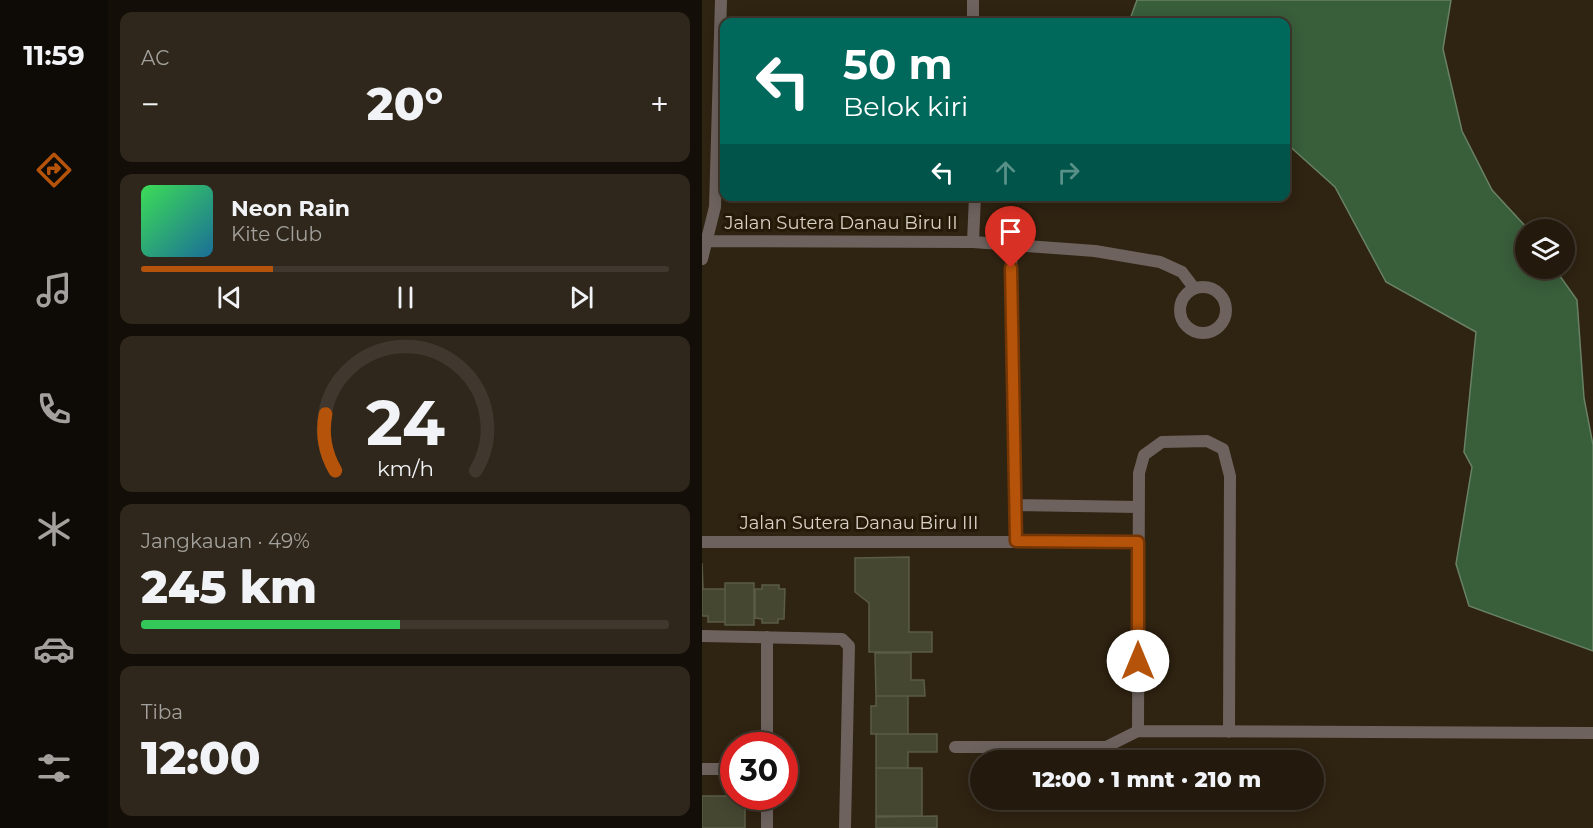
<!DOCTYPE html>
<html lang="id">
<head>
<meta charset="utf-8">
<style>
	:root { --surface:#231a0d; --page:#2f271b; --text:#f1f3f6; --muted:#a3a19d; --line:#40382e; --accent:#b45309 }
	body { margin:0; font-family:Montserrat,sans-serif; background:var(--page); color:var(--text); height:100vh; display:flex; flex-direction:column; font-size:22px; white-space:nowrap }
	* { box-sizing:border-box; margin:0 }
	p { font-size:20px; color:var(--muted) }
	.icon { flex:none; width:33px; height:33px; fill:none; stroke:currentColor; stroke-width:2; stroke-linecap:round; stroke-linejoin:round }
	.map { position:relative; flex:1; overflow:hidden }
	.sheet { display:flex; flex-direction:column; gap:12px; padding:12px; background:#130e07; width:594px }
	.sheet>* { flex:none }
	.guide { position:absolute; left:18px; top:18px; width:570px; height:183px; border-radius:12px; box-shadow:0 3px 15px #0003,0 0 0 2px var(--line); background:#00695c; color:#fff; overflow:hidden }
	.fabs { position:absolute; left:813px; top:219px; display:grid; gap:12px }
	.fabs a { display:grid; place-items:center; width:60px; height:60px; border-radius:50%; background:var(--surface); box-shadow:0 3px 15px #0003,0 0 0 2px var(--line); font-size:30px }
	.speed { position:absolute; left:18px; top:732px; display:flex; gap:12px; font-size:30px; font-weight:700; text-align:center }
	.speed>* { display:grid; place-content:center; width:78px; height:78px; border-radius:50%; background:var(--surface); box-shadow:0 3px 15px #0003,0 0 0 2px var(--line); line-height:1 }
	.speed .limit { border:9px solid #d22; background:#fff; color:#111 }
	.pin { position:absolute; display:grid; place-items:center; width:51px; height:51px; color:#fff; margin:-62px -26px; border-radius:50% 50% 50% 0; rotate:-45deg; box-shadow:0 0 6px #0007 }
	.pin .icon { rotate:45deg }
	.me { position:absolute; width:66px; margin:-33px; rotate:0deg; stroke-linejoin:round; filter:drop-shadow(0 0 4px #0008) }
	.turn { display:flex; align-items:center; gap:21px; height:126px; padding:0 24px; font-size:27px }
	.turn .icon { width:78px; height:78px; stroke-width:2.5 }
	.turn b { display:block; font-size:42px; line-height:51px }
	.lanes { display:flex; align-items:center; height:57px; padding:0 24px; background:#0003; justify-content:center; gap:30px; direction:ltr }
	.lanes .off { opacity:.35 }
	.big { font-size:45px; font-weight:800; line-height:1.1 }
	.sheet .tile { flex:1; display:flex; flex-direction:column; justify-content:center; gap:9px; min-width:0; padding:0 21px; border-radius:12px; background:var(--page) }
	.sheet .dial { align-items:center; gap:0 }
	.dial svg { height:156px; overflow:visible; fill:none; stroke:var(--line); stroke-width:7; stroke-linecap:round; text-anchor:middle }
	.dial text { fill:var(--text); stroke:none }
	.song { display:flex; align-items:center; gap:18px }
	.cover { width:72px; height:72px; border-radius:9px; background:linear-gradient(135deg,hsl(130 70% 55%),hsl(200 70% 35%)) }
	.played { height:6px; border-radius:3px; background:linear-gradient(90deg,var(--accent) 25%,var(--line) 25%) }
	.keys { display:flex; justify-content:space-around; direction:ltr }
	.heat { display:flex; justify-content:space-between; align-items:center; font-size:33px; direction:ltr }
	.charge { height:9px; border-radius:4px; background:linear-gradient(90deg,#34c759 49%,var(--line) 0) }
	.trip { position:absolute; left:268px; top:750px; width:354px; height:60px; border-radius:30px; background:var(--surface); box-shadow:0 3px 15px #0003,0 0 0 2px var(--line); font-weight:800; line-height:60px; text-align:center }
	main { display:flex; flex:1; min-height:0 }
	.tab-bar { display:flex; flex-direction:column; width:108px; justify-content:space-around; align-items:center; background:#0e0a05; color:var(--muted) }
	.tab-bar .icon { width:42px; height:42px }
	.tab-bar .selected { color:var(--accent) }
	.tab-bar b { font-size:27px; color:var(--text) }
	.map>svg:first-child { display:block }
	.water { fill:#395e3a; stroke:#698164; stroke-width:1.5 }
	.building { fill:#454731; stroke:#5b5c46; stroke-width:1.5 }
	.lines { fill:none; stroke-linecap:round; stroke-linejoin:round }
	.minor { stroke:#6d625e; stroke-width:12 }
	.route-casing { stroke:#753606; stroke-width:15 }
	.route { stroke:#b45309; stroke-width:10 }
	.labels { text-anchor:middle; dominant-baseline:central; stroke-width:6; stroke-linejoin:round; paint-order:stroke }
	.street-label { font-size:18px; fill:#dad2c7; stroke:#251908 }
</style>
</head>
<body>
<main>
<nav class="tab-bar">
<b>11:59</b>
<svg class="icon selected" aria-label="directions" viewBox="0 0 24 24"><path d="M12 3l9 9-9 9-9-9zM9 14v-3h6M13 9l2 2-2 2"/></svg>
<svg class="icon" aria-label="music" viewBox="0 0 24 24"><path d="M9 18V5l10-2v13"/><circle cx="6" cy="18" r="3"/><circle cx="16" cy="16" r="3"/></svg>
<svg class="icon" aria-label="phone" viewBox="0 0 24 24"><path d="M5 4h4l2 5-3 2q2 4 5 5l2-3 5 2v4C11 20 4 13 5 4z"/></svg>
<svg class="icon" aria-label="climate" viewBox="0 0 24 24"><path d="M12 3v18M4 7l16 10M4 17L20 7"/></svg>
<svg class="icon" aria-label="car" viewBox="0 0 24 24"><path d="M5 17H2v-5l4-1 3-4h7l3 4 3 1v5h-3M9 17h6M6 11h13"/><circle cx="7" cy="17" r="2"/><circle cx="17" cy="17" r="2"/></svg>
<svg class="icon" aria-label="filters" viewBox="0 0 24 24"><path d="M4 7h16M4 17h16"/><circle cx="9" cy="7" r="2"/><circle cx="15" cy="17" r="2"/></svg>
</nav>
<section class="sheet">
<div class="tile"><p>AC</p>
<div class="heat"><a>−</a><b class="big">20°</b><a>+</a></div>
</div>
<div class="tile">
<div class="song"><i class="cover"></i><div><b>Neon Rain</b><p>Kite Club</p></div></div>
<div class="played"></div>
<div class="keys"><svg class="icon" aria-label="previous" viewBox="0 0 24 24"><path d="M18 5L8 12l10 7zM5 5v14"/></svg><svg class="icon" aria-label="pause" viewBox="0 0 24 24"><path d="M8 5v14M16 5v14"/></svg><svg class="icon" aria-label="next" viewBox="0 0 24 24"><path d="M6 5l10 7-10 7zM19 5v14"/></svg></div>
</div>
<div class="tile dial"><svg viewBox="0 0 100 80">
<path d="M14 69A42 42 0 1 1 86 69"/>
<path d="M14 69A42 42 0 0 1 9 40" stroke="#b45309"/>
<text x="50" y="56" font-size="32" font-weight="700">24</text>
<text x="50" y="72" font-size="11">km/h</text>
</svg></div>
<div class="tile"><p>Jangkauan · 49%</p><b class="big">245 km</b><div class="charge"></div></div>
<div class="tile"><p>Tiba</p><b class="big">12:00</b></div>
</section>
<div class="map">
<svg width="891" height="828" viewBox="0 0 891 828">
	<rect width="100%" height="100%" fill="#2f2311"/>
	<path class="water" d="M435 0H749L741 49 760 131 790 190 826 229 824 230V268L853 269 875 300 882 398 891 445V651L767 606 754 564 770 467 762 452 774 332 684 282 633 187 584 143V22H427Z"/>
	<path class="building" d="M207 557V632H230V652H167V603L153 592V558Z
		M0 563 1 589H23V622H6V616H0Z
		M23 583H52V625H23Z
		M60 585H77V589H83L82 619H76V623H60V619L53 618V589H60Z
		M173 653H209V680H222L223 696H174Z
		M174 696H206V734H169V706H174Z
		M174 734H235V752H206V768H174Z
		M174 768H220V816H174Z
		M0 796H36V801H43V828H0Z
		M235 816V828H174V817Z"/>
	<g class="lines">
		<path class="minor" d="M271 0V22
			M5 241 271 242 393 251 458 262 480 272 492 288
			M271 242 273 196
			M309 244 314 541
			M0 259 13 207 19 0
			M478 310a23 23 0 1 1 46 0a23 23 0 1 1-46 0Z
			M313 505 436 507
			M0 542H436
			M0 636 140 639 147 646 143 828
			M436 731 437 473 442 455 460 442 505 441 521 449 528 476 527 732
			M65 746V637
			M253 747H404L436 731 891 733
			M0 769H32
			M65 828V796"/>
	</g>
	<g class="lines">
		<g class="route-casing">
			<path id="route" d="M309 268 314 541 436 542V661"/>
		</g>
		<use href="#route" class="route"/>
	</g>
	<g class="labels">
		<g class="street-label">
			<text x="139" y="223">Jalan Sutera Danau Biru II</text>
			<text x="157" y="523">Jalan Sutera Danau Biru III</text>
		</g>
	</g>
</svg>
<div class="fabs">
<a><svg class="icon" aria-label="layers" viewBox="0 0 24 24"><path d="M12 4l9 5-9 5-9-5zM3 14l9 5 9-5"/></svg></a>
</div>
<div class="speed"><div class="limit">30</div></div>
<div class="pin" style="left:309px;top:268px;background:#d93025"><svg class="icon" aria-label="arrive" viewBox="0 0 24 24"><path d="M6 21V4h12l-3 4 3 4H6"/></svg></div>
<svg class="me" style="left:436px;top:661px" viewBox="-20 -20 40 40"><circle r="19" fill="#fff"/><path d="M0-13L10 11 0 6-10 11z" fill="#b45309"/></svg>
<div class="trip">12:00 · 1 mnt · 210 m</div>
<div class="guide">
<div class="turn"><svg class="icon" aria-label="left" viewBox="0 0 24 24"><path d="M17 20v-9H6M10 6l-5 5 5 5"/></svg><div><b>50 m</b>Belok kiri</div></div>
<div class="lanes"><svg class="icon" aria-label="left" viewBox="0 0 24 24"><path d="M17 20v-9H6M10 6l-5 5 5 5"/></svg><svg class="icon off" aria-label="ahead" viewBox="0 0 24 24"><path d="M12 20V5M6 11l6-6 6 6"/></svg><svg class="icon off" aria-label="right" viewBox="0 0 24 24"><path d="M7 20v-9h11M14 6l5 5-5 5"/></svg></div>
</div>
</div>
</main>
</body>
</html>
